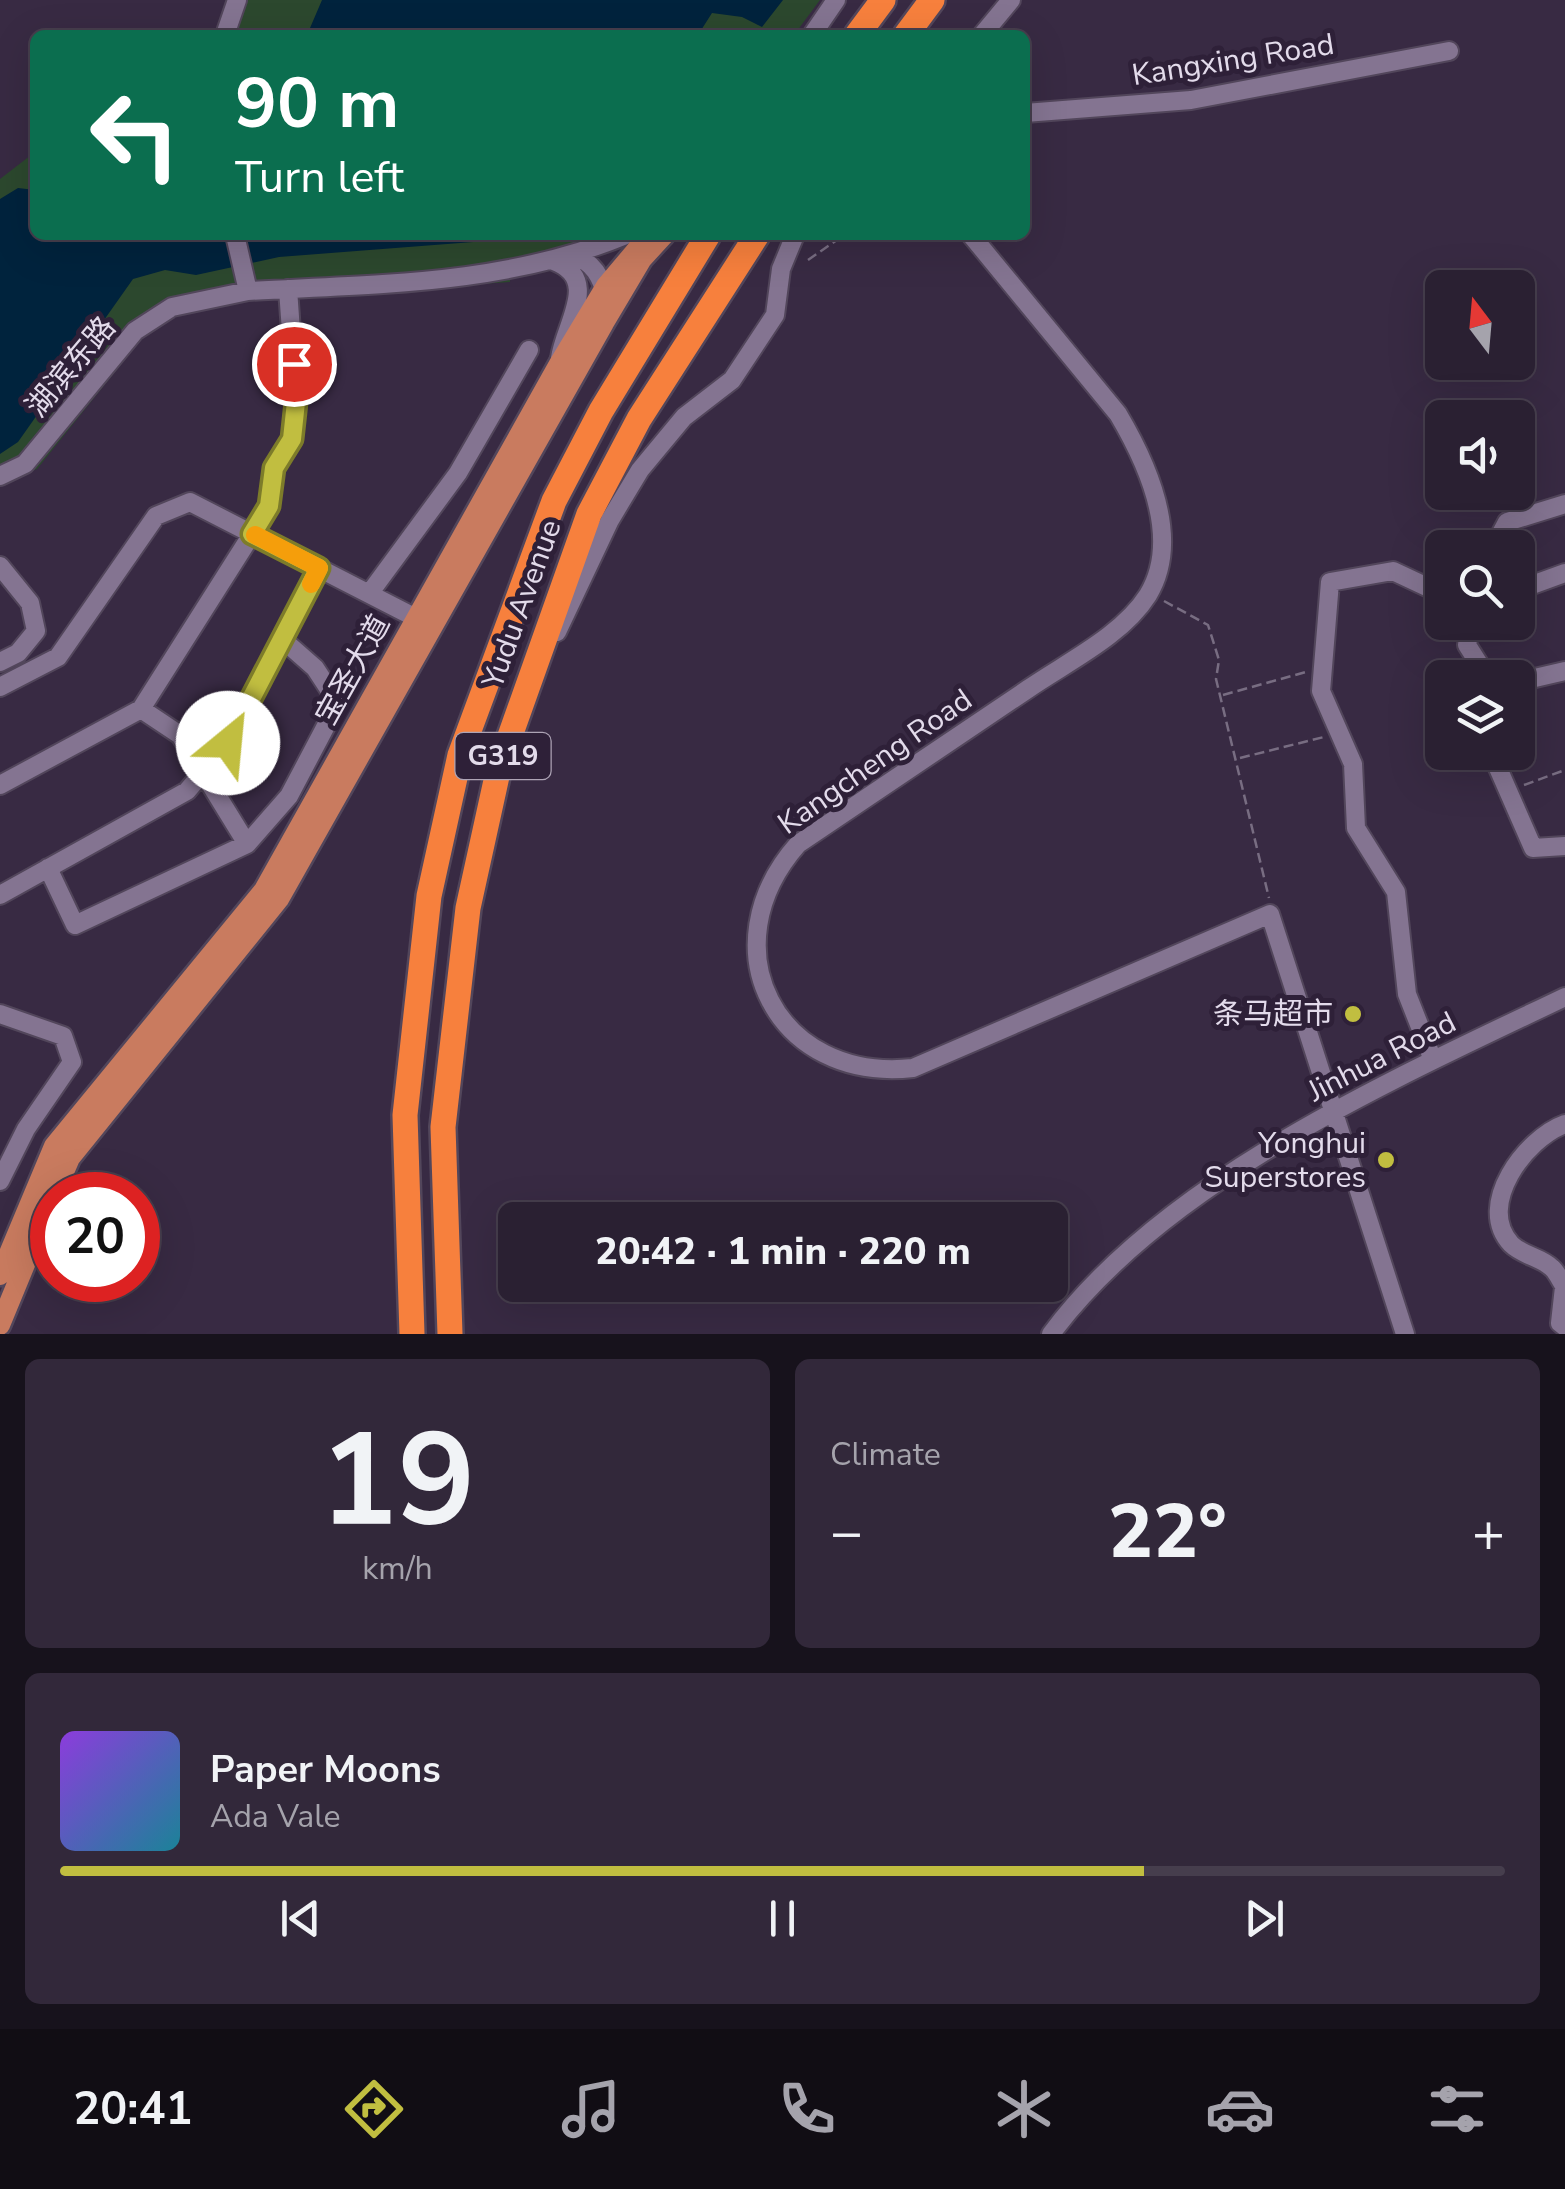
<!DOCTYPE html>
<html lang="en">
<head>
<meta charset="utf-8">
<style>
	:root { --surface:#2a2032; --page:#32283a; --text:#f1f3f6; --muted:#a5a3ac; --line:#463e4d; --accent:#c1be40 }
	body { margin:0; font-family:"Nunito Sans","Noto Sans SC",sans-serif; background:var(--page); color:var(--text); height:100vh; display:flex; flex-direction:column; font-size:38px; white-space:nowrap }
	* { box-sizing:border-box; margin:0 }
	p { font-size:32px; color:var(--muted) }
	.icon { flex:none; width:55px; height:55px; fill:none; stroke:currentColor; stroke-width:2; stroke-linecap:round; stroke-linejoin:round }
	.map { position:relative; height:1334px; overflow:hidden }
	.panel { display:flex; flex-direction:column; gap:25px; padding:25px; background:#17121c; flex:1 }
	.panel>* { flex:none }
	.banner { position:absolute; left:30px; top:30px; width:1000px; height:210px; border-radius:15px; box-shadow:0 10px 40px #0002,0 0 0 2px var(--line); background:#0b6e4f; color:#fff; overflow:hidden }
	.needle { width:65px; rotate:344deg }
	.buttons { position:absolute; left:1425px; top:270px; display:grid; gap:20px }
	.buttons a { display:grid; place-items:center; width:110px; height:110px; border-radius:15px; background:var(--surface); box-shadow:0 10px 40px #0002,0 0 0 2px var(--line); font-size:50px }
	.speed { position:absolute; left:30px; top:1172px; display:flex; gap:20px; font-size:50px; font-weight:700; text-align:center }
	.speed>* { display:grid; place-content:center; width:130px; height:130px; border-radius:50%; background:var(--surface); box-shadow:0 10px 40px #0002,0 0 0 2px var(--line); line-height:1 }
	.speed .limit { border:15px solid #d22; background:#fff; color:#111 }
	.pin { position:absolute; display:grid; place-items:center; width:85px; height:85px; color:#fff; margin:-42px; border:5px solid #fff; border-radius:50%; box-shadow:0 2px 10px #0007 }
	.me { position:absolute; width:110px; margin:-55px; rotate:28deg; stroke-linejoin:round; filter:drop-shadow(0 0 8px #0008) }
	.turn { display:flex; align-items:center; gap:35px; height:210px; padding:0 40px; font-size:45px }
	.turn .icon { width:130px; height:130px; stroke-width:2.5 }
	.turn b { display:block; font-size:70px; line-height:85px }
	.big { font-size:75px; font-weight:800; line-height:1.1 }
	.panel .tile { flex:1; display:flex; flex-direction:column; justify-content:center; gap:15px; min-width:0; padding:0 35px; border-radius:15px; background:var(--page) }
	.panel .dial { align-items:center; gap:0 }
	.dial b { font-size:130px; line-height:1 }
	.song { display:flex; align-items:center; gap:30px }
	.cover { width:120px; height:120px; border-radius:15px; background:linear-gradient(135deg,hsl(270 70% 55%),hsl(190 70% 35%)) }
	.played { height:10px; border-radius:5px; background:linear-gradient(90deg,var(--accent) 75%,var(--line) 75%) }
	.keys { display:flex; justify-content:space-around; direction:ltr }
	.heat { display:flex; justify-content:space-between; align-items:center; font-size:55px; direction:ltr }
	.panel .tiles { flex:1; display:grid; gap:25px; grid-template-columns:1fr 1fr }
	.tile:last-child { grid-column:span 2 }
	.trip { position:absolute; left:498px; top:1202px; width:570px; height:100px; border-radius:15px; background:var(--surface); box-shadow:0 10px 40px #0002,0 0 0 2px var(--line); font-weight:800; line-height:100px; text-align:center }
	.tabs { display:flex; height:160px; justify-content:space-around; align-items:center; background:#110d14; color:var(--muted) }
	.tabs .icon { width:70px; height:70px }
	.tabs .selected { color:var(--accent) }
	.tabs b { font-size:45px; color:var(--text) }
	.map>svg:first-child { display:block }
	.green { fill:#2c482e }
	.water { fill:#00233d }
	.lines { fill:none; stroke-linecap:round; stroke-linejoin:round }
	.minor-casing { stroke:#52465b; stroke-width:22 }
	.major-casing { stroke:#52465b; stroke-width:25 }
	.highway-casing { stroke:#52465b; stroke-width:30 }
	.path { stroke:#786d82; stroke-width:2.5; stroke-dasharray:10 5; stroke-linecap:butt }
	.minor { stroke:#847491; stroke-width:18 }
	.major { stroke:#c97b5f; stroke-width:20 }
	.highway { stroke:#f7803d; stroke-width:25 }
	.route-casing { stroke:#7d7c2a; stroke-width:25 }
	.route { stroke:#c1be40; stroke-width:18 }
	.slow { stroke:#f59e0b; stroke-width:18 }
	.poi-dot { fill:#c1be40; stroke:#2e2038; stroke-width:4 }
	.labels { text-anchor:middle; dominant-baseline:central; stroke-width:10; stroke-linejoin:round; paint-order:stroke }
	.shield { fill:#2e2038; stroke:#ada3b5; stroke-width:2.5 }
	.shield-label { font-size:28px; font-weight:bold; fill:#e3dbeb }
	.street-label { font-size:30px; fill:#e3dbeb; stroke:#2e2038 }
	.poi-label { font-size:30px; fill:#e3dbeb; stroke:#2e2038; text-anchor:end }
</style>
</head>
<body>
<div class="map">
<svg width="1565" height="1334" viewBox="0 0 1565 1334">
	<rect width="100%" height="100%" fill="#382a43"/>
	<path class="green" d="M248 0H820L794 35H236Z
		M35 152V235H604L511 267 510 282 249 300 176 315 143 337 37 469 0 485V179Z"/>
	<path class="water" d="M322 0H783L762 27 742 17 712 13 698 35H307Z
		M18 188 35 190V235H501L486 241 279 257 196 275 165 270 133 279 18 442 0 454V199Z"/>
	<g class="lines">
		<g class="minor-casing">
			<path id="minor" d="M225 35 237 0
				M812 35 836 0
				M982 35 1011 0
				M1025 113 1191 100 1449 51
				M235 235 248 291C377 284 505 285 626 235
				M971 235 1118 414C1147 463 1182 539 1148 595 1122 636 1067 662 1028 689 951 741 875 792 798 844 707 947 776 1083 913 1068L1270 914 1405 1334
				M572 255C594 262 601 277 607 298
				M554 261C601 279 565 323 560 358
				M0 476 25 464 135 331 172 307 248 291
				M1503 548 1499 537 1507 522 1565 504
				M0 566 30 603 36 631 18 653 0 662
				M1518 590 1565 573
				M369 594 458 473 529 350
				M1471 622 1467 645 1488 678
				M557 632 610 520 640 470 684 417 732 380 775 315 781 269 795 235
				M1518 682 1565 671
				M0 687 58 657 156 516 190 502 416 618
				M141 709 180 735 247 844
				M1491 752 1533 848 1565 846
				M0 785 141 709 252 534 269 506 275 468 292 439 296 402 288 289
				M48 868 75 925 247 844 289 796 338 703 315 668 282 639
				M0 895 187 791 228 743 319 568
				M0 1014 63 1036 72 1062 26 1129 0 1181
				M1433 1060 1407 994 1396 892 1356 828 1353 764 1321 691 1330 582 1393 571 1442 594
				M1565 1124C1526 1138 1475 1205 1511 1244 1523 1256 1541 1257 1552 1268 1557 1272 1561 1282 1565 1287
				M1564 1287 1560 1323 1565 1327
				M1051 1334C1166 1179 1394 1079 1565 997"/>
		</g>
		<g class="major-casing">
			<path id="major" d="M54 1195 70 1158 279 899 604 323 642 259 664 235
				M0 1275 54 1146 264 890 559 364 606 286 649 235
				M0 1325 52 1199"/>
		</g>
		<g class="highway-casing">
			<path id="highway" d="M857 35 883 0
				M906 35 932 0
				M412 1334 405 1115 429 896 460 755 554 501 601 411 708 235
				M450 1334 443 1127 468 908 499 767 589 514 639 419 757 235"/>
		</g>
		<path class="path" d="M808 260 844 235
			M1164 601 1208 625 1219 660 1216 679 1269 898
			M1223 695 1306 672
			M1240 758 1324 737
			M1524 785 1565 770"/>
		<use href="#minor" class="minor"/>
		<use href="#major" class="major"/>
		<use href="#highway" class="highway"/>
	</g>
	<g class="lines">
		<g class="route-casing">
			<path id="route" d="M228 743 319 568 252 534 269 506 274 468 292 439 296 402 294 364"/>
		</g>
		<use href="#route" class="route"/>
		<path class="slow" d="M255 535 319 568 311 584"/>
	</g>
	<g class="poi-dot">
		<circle cx="1353" cy="1014" r="10"/>
		<circle cx="1386" cy="1160" r="10"/>
	</g>
	<g class="labels">
		<rect class="shield" x="455.5" y="733" width="95" height="46" rx="8"/>
		<g class="shield-label">
			<text x="503" y="756">G319</text>
		</g>
		<g class="street-label">
			<text transform="translate(1233 60) rotate(-9)">Kangxing Road</text>
			<text transform="translate(71 367) rotate(-50)">湖滨东路</text>
			<text transform="translate(522 604) rotate(-70)">Yudu Avenue</text>
			<text transform="translate(353 670) rotate(-61)">宝圣大道</text>
			<text transform="translate(875 762) rotate(-35)">Kangcheng Road</text>
			<text transform="translate(1382 1057) rotate(-27)">Jinhua Road</text>
		</g>
		<g class="poi-label">
			<text x="1333" y="1014">条马超市</text>
			<text x="1366" y="1143">Yonghui<tspan x="1366" dy="34">Superstores</tspan></text>
		</g>
	</g>
</svg>
<div class="buttons">
<a><svg class="needle" viewBox="-14 -14 28 28"><path d="M0-13l5 13h-10z" fill="#e53935"/><path d="M0 13l5-13h-10z" fill="#a5a3ac"/></svg></a>
<a><svg class="icon" aria-label="sound" viewBox="0 0 24 24"><path d="M4 9h4l5-4v14l-5-4H4zM17 9q2 3 0 6"/></svg></a>
<a><svg class="icon" aria-label="search" viewBox="0 0 24 24"><circle cx="10" cy="10" r="6"/><path d="M15 15l6 6"/></svg></a>
<a><svg class="icon" aria-label="layers" viewBox="0 0 24 24"><path d="M12 4l9 5-9 5-9-5zM3 14l9 5 9-5"/></svg></a>
</div>
<div class="speed"><div class="limit">20</div></div>
<div class="pin" style="left:294px;top:364px;background:#d93025"><svg class="icon" aria-label="arrive" viewBox="0 0 24 24"><path d="M6 21V4h12l-3 4 3 4H6"/></svg></div>
<svg class="me" style="left:228px;top:743px" viewBox="-20 -20 40 40"><circle r="19" fill="#fff"/><path d="M0-13L10 11 0 6-10 11z" fill="#c1be40"/></svg>
<div class="trip">20:42 · 1 min · 220 m</div>
<div class="banner">
<div class="turn"><svg class="icon" aria-label="left" viewBox="0 0 24 24"><path d="M17 20v-9H6M10 6l-5 5 5 5"/></svg><div><b>90 m</b>Turn left</div></div>
</div>
</div>
<section class="panel">
<div class="tiles">
<div class="tile dial"><b>19</b><p>km/h</p></div>
<div class="tile"><p>Climate</p>
<div class="heat"><a>−</a><b class="big">22°</b><a>+</a></div>
</div>
<div class="tile">
<div class="song"><i class="cover"></i><div><b>Paper Moons</b><p>Ada Vale</p></div></div>
<div class="played"></div>
<div class="keys"><svg class="icon" aria-label="previous" viewBox="0 0 24 24"><path d="M18 5L8 12l10 7zM5 5v14"/></svg><svg class="icon" aria-label="pause" viewBox="0 0 24 24"><path d="M8 5v14M16 5v14"/></svg><svg class="icon" aria-label="next" viewBox="0 0 24 24"><path d="M6 5l10 7-10 7zM19 5v14"/></svg></div>
</div>
</div>
</section>
<nav class="tabs">
<b>20:41</b>
<svg class="icon selected" aria-label="directions" viewBox="0 0 24 24"><path d="M12 3l9 9-9 9-9-9zM9 14v-3h6M13 9l2 2-2 2"/></svg>
<svg class="icon" aria-label="music" viewBox="0 0 24 24"><path d="M9 18V5l10-2v13"/><circle cx="6" cy="18" r="3"/><circle cx="16" cy="16" r="3"/></svg>
<svg class="icon" aria-label="phone" viewBox="0 0 24 24"><path d="M5 4h4l2 5-3 2q2 4 5 5l2-3 5 2v4C11 20 4 13 5 4z"/></svg>
<svg class="icon" aria-label="climate" viewBox="0 0 24 24"><path d="M12 3v18M4 7l16 10M4 17L20 7"/></svg>
<svg class="icon" aria-label="car" viewBox="0 0 24 24"><path d="M5 17H2v-5l4-1 3-4h7l3 4 3 1v5h-3M9 17h6M6 11h13"/><circle cx="7" cy="17" r="2"/><circle cx="17" cy="17" r="2"/></svg>
<svg class="icon" aria-label="filters" viewBox="0 0 24 24"><path d="M4 7h16M4 17h16"/><circle cx="9" cy="7" r="2"/><circle cx="15" cy="17" r="2"/></svg>
</nav>
</body>
</html>
